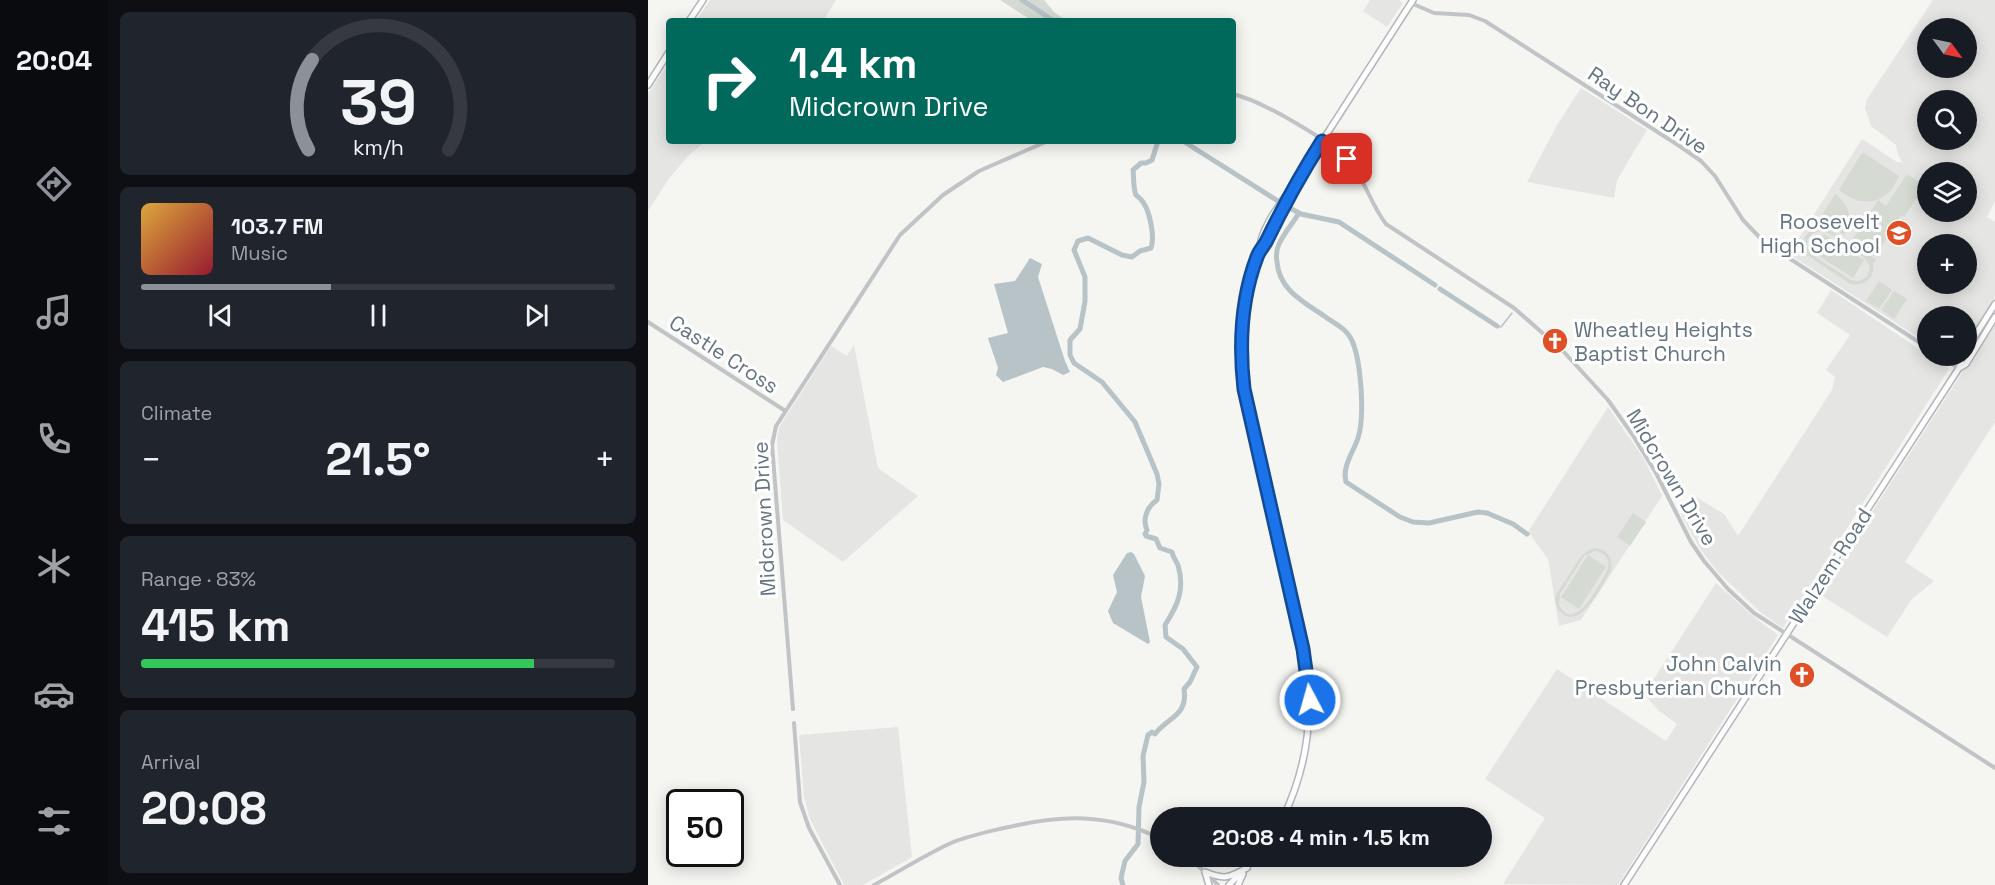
<!DOCTYPE html>
<html lang="en">
<head>
<meta charset="utf-8">
<style>
	:root { --surface:#171b24; --page:#20242c; --text:#f1f3f6; --muted:#9ea1a6; --line:#363941; --accent:#8c9099 }
	body { margin:0; font-family:"Space Grotesk",sans-serif; background:var(--page); color:var(--text); height:100vh; display:flex; flex-direction:column; font-size:22px; white-space:nowrap }
	* { box-sizing:border-box; margin:0 }
	p { font-size:20px; color:var(--muted) }
	.icon { flex:none; width:33px; height:33px; fill:none; stroke:currentColor; stroke-width:2; stroke-linecap:round; stroke-linejoin:round }
	.map { position:relative; flex:1; overflow:hidden }
	.drawer { display:flex; flex-direction:column; gap:12px; padding:12px; background:#0d0f14; width:540px }
	.drawer>* { flex:none }
	.banner { position:absolute; left:18px; top:18px; width:570px; height:126px; border-radius:6px; box-shadow:0 3px 15px #0003; background:#00695c; color:#fff; overflow:hidden }
	.needle { width:39px; rotate:123deg }
	.controls { position:absolute; left:1269px; top:18px; display:grid; gap:12px }
	.controls a { display:grid; place-items:center; width:60px; height:60px; border-radius:50%; background:var(--surface); box-shadow:0 3px 15px #0003; font-size:30px }
	.speed { position:absolute; left:18px; top:789px; display:flex; gap:12px; font-size:30px; font-weight:700; text-align:center }
	.speed>* { display:grid; place-content:center; width:78px; height:78px; border-radius:50%; background:var(--surface); box-shadow:0 3px 15px #0003; line-height:1 }
	.speed .limit { border:3px solid #111; border-radius:9px; background:#fff; color:#111 }
	.pin { position:absolute; display:grid; place-items:center; width:51px; height:51px; color:#fff; margin:-26px; border-radius:12px; box-shadow:0 3px 9px #0006 }
	.me { position:absolute; width:66px; margin:-33px; rotate:354deg; stroke-linejoin:round; filter:drop-shadow(0 0 4px #0008) }
	.turn { display:flex; align-items:center; gap:21px; height:126px; padding:0 24px; font-size:27px }
	.turn .icon { width:78px; height:78px; stroke-width:2.5 }
	.turn b { display:block; font-size:42px; line-height:51px }
	.big { font-size:45px; font-weight:700; line-height:1.1 }
	.drawer .widget { flex:1; display:flex; flex-direction:column; justify-content:center; gap:9px; min-width:0; padding:0 21px; border-radius:9px; background:var(--page) }
	.drawer .dial { align-items:center; gap:0 }
	.dial svg { height:156px; overflow:visible; fill:none; stroke:var(--line); stroke-width:7; stroke-linecap:round; text-anchor:middle }
	.dial text { fill:var(--text); stroke:none }
	.song { display:flex; align-items:center; gap:18px }
	.cover { width:72px; height:72px; border-radius:9px; background:linear-gradient(135deg,hsl(40 70% 55%),hsl(350 70% 35%)) }
	.played { height:6px; border-radius:3px; background:linear-gradient(90deg,var(--accent) 40%,var(--line) 40%) }
	.keys { display:flex; justify-content:space-around; direction:ltr }
	.heat { display:flex; justify-content:space-between; align-items:center; font-size:33px; direction:ltr }
	.charge { height:9px; border-radius:4px; background:linear-gradient(90deg,#34c759 83%,var(--line) 0) }
	.trip { position:absolute; left:502px; top:807px; width:342px; height:60px; border-radius:30px; background:var(--surface); box-shadow:0 3px 15px #0003; font-weight:700; line-height:60px; text-align:center }
	main { display:flex; flex:1; min-height:0 }
	.tab-bar { display:flex; flex-direction:column; width:108px; justify-content:space-around; align-items:center; background:#090b0e; color:var(--muted) }
	.tab-bar .icon { width:42px; height:42px }
	.tab-bar .on { color:var(--accent) }
	.tab-bar b { font-size:27px; color:var(--text) }
	.map>svg:first-child { display:block }
	.built { fill:#e5e6e4; fill-rule:evenodd }
	.green { fill:#d5dbd2; fill-rule:evenodd }
	.water { fill:#b7c3c7 }
	.lines { fill:none; stroke-linecap:round; stroke-linejoin:round }
	.stream { stroke:#b7c3c7; stroke-width:1.5 }
	.river { stroke:#b7c3c7; stroke-width:5 }
	.major-casing { stroke:#b3b7bb; stroke-width:8 }
	.minor { stroke:#c0c4c7; stroke-width:4 }
	.major { stroke:#fff; stroke-width:5 }
	.route-casing { stroke:#114b97; stroke-width:15 }
	.route { stroke:#1a73e8; stroke-width:10 }
	.labels { text-anchor:middle; dominant-baseline:central; stroke-width:6; stroke-linejoin:round; paint-order:stroke }
	.street-label { font-size:21px; fill:#647481; stroke:#fff }
	.poi-label { font-size:21px; fill:#647481; stroke:#fff; text-anchor:end }
</style>
</head>
<body>
<main>
<nav class="tab-bar">
<b>20:04</b>
<svg class="icon on" aria-label="directions" viewBox="0 0 24 24"><path d="M12 3l9 9-9 9-9-9zM9 14v-3h6M13 9l2 2-2 2"/></svg>
<svg class="icon" aria-label="music" viewBox="0 0 24 24"><path d="M9 18V5l10-2v13"/><circle cx="6" cy="18" r="3"/><circle cx="16" cy="16" r="3"/></svg>
<svg class="icon" aria-label="phone" viewBox="0 0 24 24"><path d="M5 4h4l2 5-3 2q2 4 5 5l2-3 5 2v4C11 20 4 13 5 4z"/></svg>
<svg class="icon" aria-label="climate" viewBox="0 0 24 24"><path d="M12 3v18M4 7l16 10M4 17L20 7"/></svg>
<svg class="icon" aria-label="car" viewBox="0 0 24 24"><path d="M5 17H2v-5l4-1 3-4h7l3 4 3 1v5h-3M9 17h6M6 11h13"/><circle cx="7" cy="17" r="2"/><circle cx="17" cy="17" r="2"/></svg>
<svg class="icon" aria-label="filters" viewBox="0 0 24 24"><path d="M4 7h16M4 17h16"/><circle cx="9" cy="7" r="2"/><circle cx="15" cy="17" r="2"/></svg>
</nav>
<section class="drawer">
<div class="widget dial"><svg viewBox="0 0 100 80">
<path d="M14 69A42 42 0 1 1 86 69"/>
<path d="M14 69A42 42 0 0 1 16 23" stroke="#8c9099"/>
<text x="50" y="56" font-size="32" font-weight="700">39</text>
<text x="50" y="72" font-size="11">km/h</text>
</svg></div>
<div class="widget">
<div class="song"><i class="cover"></i><div><b>103.7 FM</b><p>Music</p></div></div>
<div class="played"></div>
<div class="keys"><svg class="icon" aria-label="previous" viewBox="0 0 24 24"><path d="M18 5L8 12l10 7zM5 5v14"/></svg><svg class="icon" aria-label="pause" viewBox="0 0 24 24"><path d="M8 5v14M16 5v14"/></svg><svg class="icon" aria-label="next" viewBox="0 0 24 24"><path d="M6 5l10 7-10 7zM19 5v14"/></svg></div>
</div>
<div class="widget"><p>Climate</p>
<div class="heat"><a>−</a><b class="big">21.5°</b><a>+</a></div>
</div>
<div class="widget"><p>Range · 83%</p><b class="big">415 km</b><div class="charge"></div></div>
<div class="widget"><p>Arrival</p><b class="big">20:08</b></div>
</section>
<div class="map">
<svg width="1347" height="885" viewBox="0 0 1347 885">
	<rect width="100%" height="100%" fill="#f5f5f1"/>
	<path class="built" d="M62 0H188L175 21H48Z
		M722 0H751L755 3 739 27 715 11Z
		M1285 0H1347V201L1339 217 1347 222V297L1319 342 1318 316H1280L1279 343 1141 254 1214 139 1249 162H1254L1250 155 1248 145 1223 126 1217 108 1219 99ZM1280 28H1318V68H1280ZM1280 100H1318V140H1280ZM1280 172H1318V212H1280ZM1280 244H1318V284H1280Z
		M21 62V141H58L42 154 22 177 0 211V94Z
		M933 88 999 130 969 180 966 198 879 182 909 125Z
		M1183 290 1301 369 1135 628 1112 612 1070 572 1052 549 1033 515 1045 495 1076 514 1090 536 1184 390 1187 377 1178 370 1202 335 1169 313Z
		M1347 322V422L1257 562 1286 581 1264 599 1239 637 1171 594Z
		M206 345 230 468 270 496 195 562 135 520 129 441 131 427 183 346 199 356Z
		M960 407 996 459 1014 496 933 620 911 626 900 559 880 532Z
		M1068 583 1110 620 1130 635 970 885 855 884 897 818 837 779 909 669 1018 741 1029 724 1010 710 996 694Z
		M250 727 264 857 215 885H196L162 819 156 797 151 735Z"/>
	<path class="green" d="M352 0H396L407 13 419 21H385Z
		M1216 153 1251 176 1243 191 1230 200 1238 206 1259 174 1277 186 1256 217 1253 215 1227 257 1203 242 1230 200C1213 204 1204 200 1191 190L1213 154Z
		M1187 194C1202 205 1206 220 1196 235L1173 220 1172 218Z
		M1171 223 1229 260 1225 263C1227 278 1217 287 1202 284L1159 255C1152 243 1156 231 1170 227ZM1172 231C1184 232 1219 255 1222 267L1219 277 1211 281 1203 280 1163 254 1159 247 1160 239 1164 234Z
		M1176 234 1216 260 1205 278 1165 252Z
		M1231 281 1244 290 1231 309 1218 301Z
		M1246 291 1259 299 1246 319 1233 310Z
		M985 513 998 522 982 546 969 537Z
		M945 548C958 548 966 557 963 571 953 587 930 637 909 608L907 599 909 593 934 555ZM947 551C958 552 963 561 959 571 951 584 927 635 911 605L912 594 936 556Z
		M940 555 958 567 931 609 913 597Z"/>
	<path class="water" d="M382 258 394 264 390 277 417 361 422 372 415 375 404 369 395 367 355 382 348 375 350 368 340 338 360 333 346 284 367 281Z
		M483 552 486 554 497 576 493 597 502 642 500 644 465 623 460 611 469 592 465 575 479 553Z"/>
	<g class="lines">
		<path class="stream" d="M849 326 853 327 864 313"/>
		<path class="river" d="M374 0 406 21
			M535 141 630 201
			M638 206 653 214 691 222 787 285
			M651 213C645 223 636 233 631 244 628 250 628 256 629 262 631 291 658 303 679 318 690 325 700 330 705 343 713 364 717 417 710 438 705 453 694 466 698 482L752 517 765 522 781 523 830 512 839 513 865 524 879 534
			M792 289 849 326
			M475 885 473 878 477 861 490 844 491 807 496 782 495 756 500 735 504 732 507 734C520 717 540 716 536 689L542 682 549 667 535 649 518 637 517 625C530 605 537 589 530 565 528 561 525 557 524 552L512 548 508 539 498 536 497 534 499 530C494 519 499 507 509 500L511 484 509 474 487 422 454 382 426 363 422 355V340L432 329 437 301V277L426 250 430 241 440 238 474 255 484 257 492 251 503 248C507 237 502 212 495 202 493 199 490 197 488 195 485 188 486 177 485 170L493 163H498L504 160 510 141"/>
		<g class="major-casing">
			<path id="major" d="M41 21 55 0
				M0 85 21 52
				M612 249C611 232 633 201 644 188L765 0
				M1318 350 1347 304
				M1311 368 1315 356
				M635 818C661 763 667 709 655 649L596 389 594 331 601 283 612 249 617 244 644 188
				M557 872C577 880 580 878 599 868
				M557 872 561 885
				M581 885 609 856
				M590 885 595 874
				M976 885 1311 368 1318 364 1347 317"/>
		</g>
		<path class="minor" d="M763 3 786 13 821 15 837 21 1033 147 1053 161 1067 176 1095 220 1116 242 1280 348
			M585 94C614 101 684 141 703 164 718 182 723 205 738 224L866 308 915 351 960 400 984 434 1008 473 1043 542 1056 561 1080 589 1106 613 1347 768
			M0 322 136 410
			M1291 356 1311 368
			M145 709 124 445 128 426 252 235 295 195 331 171 400 141
			M146 723 152 802 161 828 192 885
			M540 856 570 885
			M226 885C252 871 277 855 303 843 320 836 339 832 356 828 412 815 460 812 513 839"/>
		<use href="#major" class="major"/>
	</g>
	<g class="lines">
		<g class="route-casing">
			<path id="route" d="M662 700 655 649 596 389C591 345 593 299 609 257 611 251 615 247 618 242 635 207 653 174 674 141L699 159"/>
		</g>
		<use href="#route" class="route"/>
	</g>
	<defs>
		<g id="school-disc" transform="scale(1.35)"><circle r="9.5" fill="#e05026" stroke="#fff"/><path d="M0-5L7-2L0 1L-7-2ZM-4 1L0 2.5L4 1V4Q0 6-4 4Z" fill="#fff"/></g>
		<g id="church-disc" transform="scale(1.35)"><circle r="9.5" fill="#e05026" stroke="#fff"/><path d="M-1.2-6h2.4v3.5h3.3v2.4h-3.3V6h-2.4V-.1h-3.3v-2.4h3.3Z" fill="#fff"/></g>
	</defs>
	<g fill-rule="evenodd">
		<use href="#school-disc" x="1251" y="233"/>
		<use href="#church-disc" x="907" y="341"/>
		<use href="#church-disc" x="1154" y="675"/>
	</g>
	<g class="labels">
		<g class="street-label">
			<text transform="translate(1000 110) rotate(34)">Ray Bon Drive</text>
			<text transform="translate(76 354) rotate(33)">Castle Cross</text>
			<text transform="translate(1024 477) rotate(59)">Midcrown Drive</text>
			<text transform="translate(116 519) rotate(-93)">Midcrown Drive</text>
			<text transform="translate(1182 566) rotate(-57)">Walzem Road</text>
		</g>
		<g class="poi-label">
			<text x="1232" y="221">Roosevelt<tspan x="1232" dy="24">High School</tspan></text>
			<text x="926" y="329" text-anchor="start">Wheatley Heights<tspan x="926" dy="24">Baptist Church</tspan></text>
			<text x="1134" y="663">John Calvin<tspan x="1134" dy="24">Presbyterian Church</tspan></text>
		</g>
	</g>
</svg>
<div class="controls">
<a><svg class="needle" viewBox="-14 -14 28 28"><path d="M0-13l5 13h-10z" fill="#e53935"/><path d="M0 13l5-13h-10z" fill="#9ea1a6"/></svg></a>
<a><svg class="icon" aria-label="search" viewBox="0 0 24 24"><circle cx="10" cy="10" r="6"/><path d="M15 15l6 6"/></svg></a>
<a><svg class="icon" aria-label="layers" viewBox="0 0 24 24"><path d="M12 4l9 5-9 5-9-5zM3 14l9 5 9-5"/></svg></a>
<a>+</a>
<a>−</a>
</div>
<div class="speed"><div class="limit">50</div></div>
<div class="pin" style="left:699px;top:159px;background:#d93025"><svg class="icon" aria-label="arrive" viewBox="0 0 24 24"><path d="M6 21V4h12l-3 4 3 4H6"/></svg></div>
<svg class="me" style="left:662px;top:700px" viewBox="-20 -20 40 40"><circle r="17" fill="#1a73e8" stroke="#fff" stroke-width="3"/><path d="M0-11L8 9 0 5-8 9z" fill="#fff"/></svg>
<div class="trip">20:08 · 4 min · 1.5 km</div>
<div class="banner">
<div class="turn"><svg class="icon" aria-label="right" viewBox="0 0 24 24"><path d="M7 20v-9h11M14 6l5 5-5 5"/></svg><div><b>1.4 km</b>Midcrown Drive</div></div>
</div>
</div>
</main>
</body>
</html>
